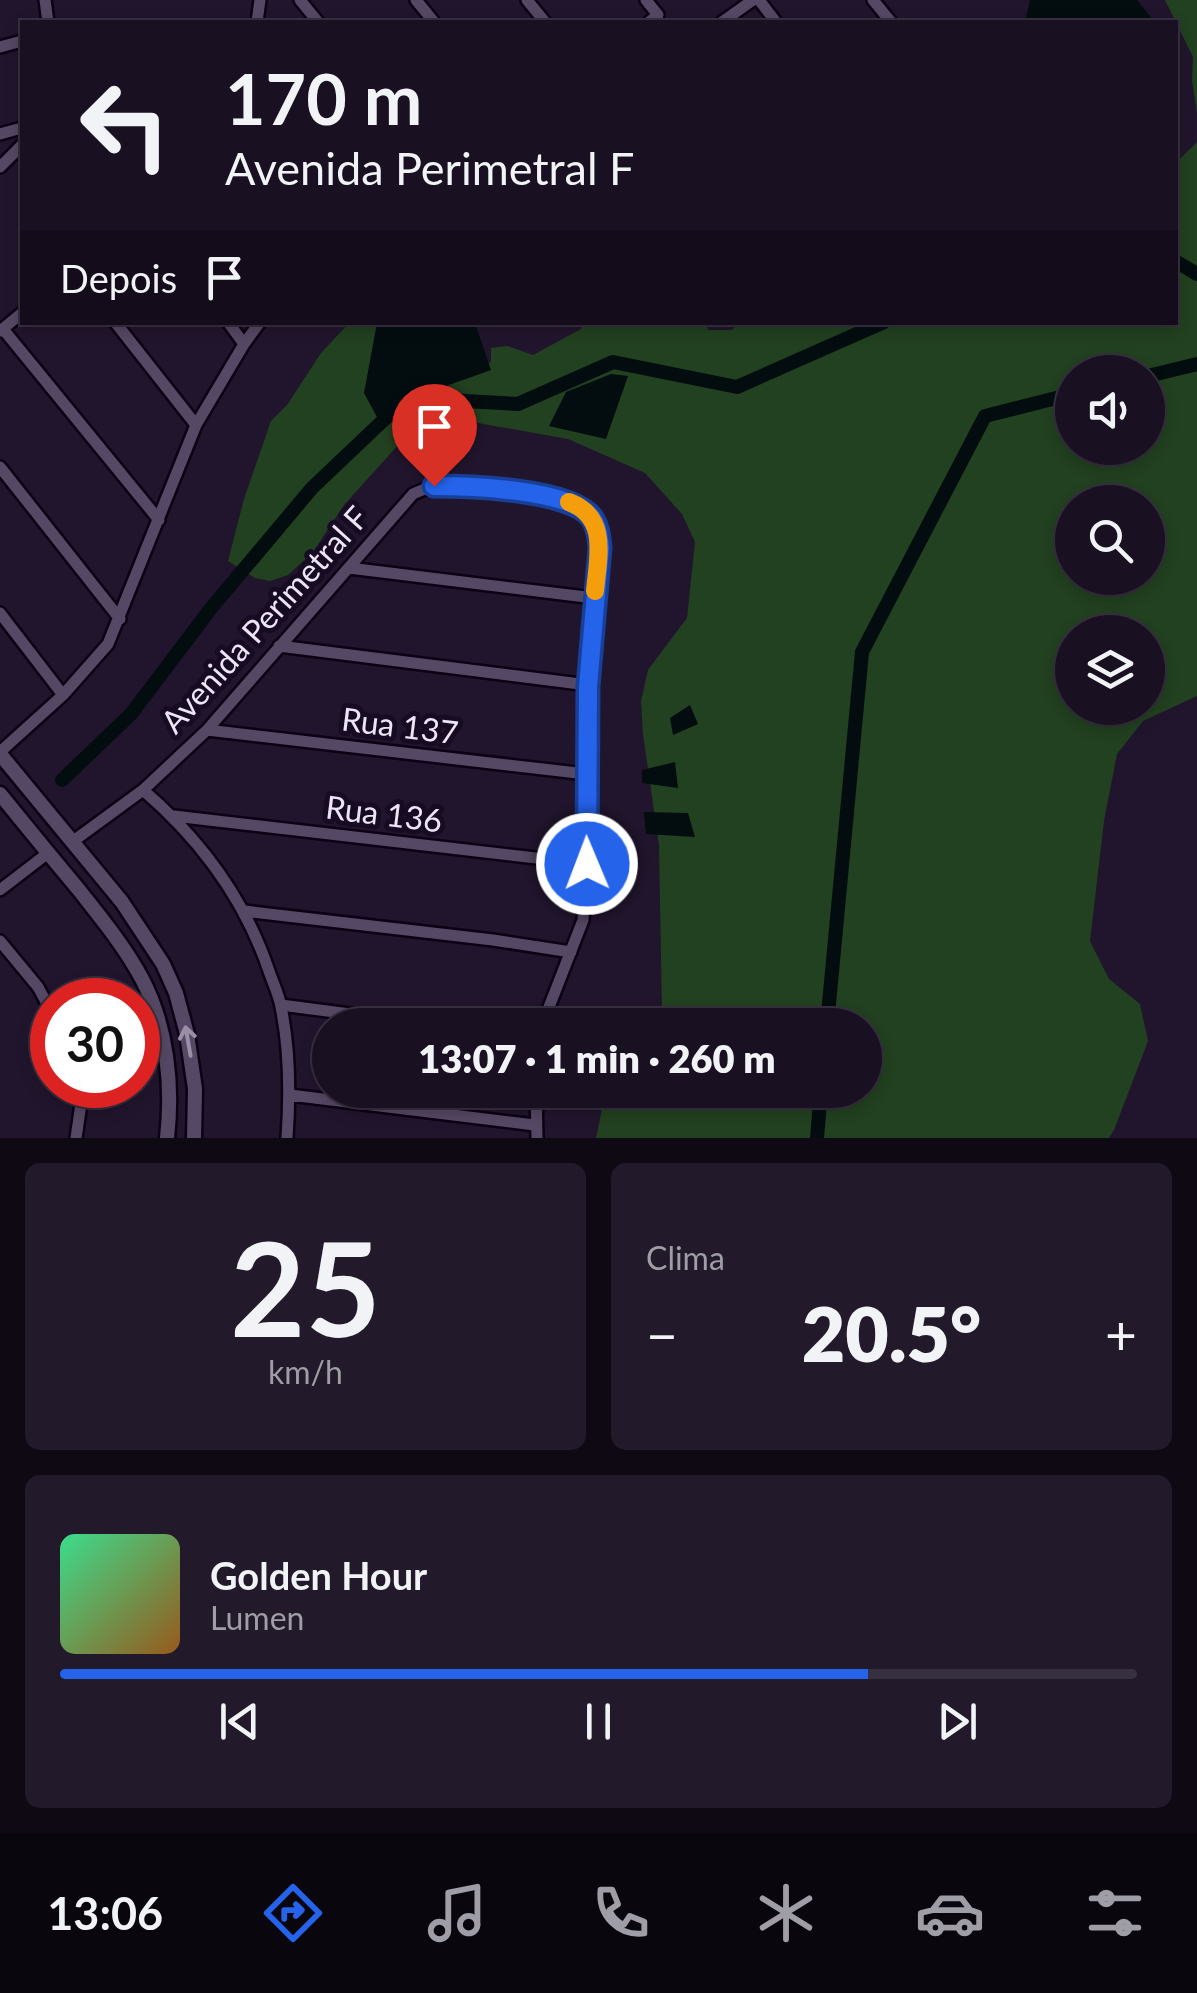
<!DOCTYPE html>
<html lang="pt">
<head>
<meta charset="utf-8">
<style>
	:root { --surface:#191022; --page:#22192a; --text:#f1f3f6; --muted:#9f9da5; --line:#373040; --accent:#2563eb }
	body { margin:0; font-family:Lato,sans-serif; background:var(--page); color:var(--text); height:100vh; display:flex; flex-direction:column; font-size:38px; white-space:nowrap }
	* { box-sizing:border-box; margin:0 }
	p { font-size:32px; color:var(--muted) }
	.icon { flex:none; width:55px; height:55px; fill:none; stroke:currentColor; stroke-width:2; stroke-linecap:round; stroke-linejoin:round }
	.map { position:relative; height:1138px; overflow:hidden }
	.panel { display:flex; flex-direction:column; gap:25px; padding:25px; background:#0e0913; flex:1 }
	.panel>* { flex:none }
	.guide { position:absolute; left:20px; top:20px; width:1158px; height:305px; border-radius:0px; box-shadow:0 5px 15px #0003,0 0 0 2px var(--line); background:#191022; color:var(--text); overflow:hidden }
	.fabs { position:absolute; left:1055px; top:355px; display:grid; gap:20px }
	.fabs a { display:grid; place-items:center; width:110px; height:110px; border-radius:50%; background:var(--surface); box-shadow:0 5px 15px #0003,0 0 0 2px var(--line); font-size:50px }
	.speed { position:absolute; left:30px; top:978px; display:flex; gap:20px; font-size:50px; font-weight:700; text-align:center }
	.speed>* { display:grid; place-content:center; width:130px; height:130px; border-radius:50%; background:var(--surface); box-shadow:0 5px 15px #0003,0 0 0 2px var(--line); line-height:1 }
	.speed .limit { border:15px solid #d22; background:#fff; color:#111 }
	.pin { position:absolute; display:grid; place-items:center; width:85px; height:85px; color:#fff; margin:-102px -42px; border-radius:50% 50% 50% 0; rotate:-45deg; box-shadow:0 0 10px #0007 }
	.pin .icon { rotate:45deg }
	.me { position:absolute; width:110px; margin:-55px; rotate:359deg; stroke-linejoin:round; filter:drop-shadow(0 0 8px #0008) }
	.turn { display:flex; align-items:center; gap:35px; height:210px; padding:0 40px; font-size:45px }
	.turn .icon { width:130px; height:130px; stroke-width:2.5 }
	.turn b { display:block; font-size:70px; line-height:85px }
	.then { display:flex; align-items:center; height:95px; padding:0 40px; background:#0003; gap:20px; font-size:38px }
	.big { font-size:75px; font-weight:800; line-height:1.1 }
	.panel .tile { flex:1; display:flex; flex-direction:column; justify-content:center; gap:15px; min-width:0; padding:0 35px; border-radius:15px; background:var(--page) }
	.panel .dial { align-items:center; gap:0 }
	.dial b { font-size:130px; line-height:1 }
	.song { display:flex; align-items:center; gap:30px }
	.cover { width:120px; height:120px; border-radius:15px; background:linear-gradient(135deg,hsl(150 70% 55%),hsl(30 70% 35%)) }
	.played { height:10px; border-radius:5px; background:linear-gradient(90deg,var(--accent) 75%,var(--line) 75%) }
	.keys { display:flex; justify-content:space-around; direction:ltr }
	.heat { display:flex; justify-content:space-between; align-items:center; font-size:55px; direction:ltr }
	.panel .tiles { flex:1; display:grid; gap:25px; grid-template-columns:1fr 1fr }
	.tile:last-child { grid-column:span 2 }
	.trip { position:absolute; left:312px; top:1008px; width:570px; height:100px; border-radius:50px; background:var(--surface); box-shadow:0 5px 15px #0003,0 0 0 2px var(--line); font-weight:800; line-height:100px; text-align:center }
	.dock { display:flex; height:160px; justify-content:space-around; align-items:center; background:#0a060e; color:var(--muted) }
	.dock .icon { width:70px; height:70px }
	.dock .current { color:var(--accent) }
	.dock b { font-size:45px; color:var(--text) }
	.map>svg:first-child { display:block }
	.green { fill:#224120; fill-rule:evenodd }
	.water { fill:#030d10 }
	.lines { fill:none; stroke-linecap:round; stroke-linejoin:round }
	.canal { stroke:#030d10; stroke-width:14 }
	.minor-casing { stroke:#0a0214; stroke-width:16 }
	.tertiary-casing { stroke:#0a0214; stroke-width:19 }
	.minor { stroke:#554864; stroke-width:11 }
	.tertiary { stroke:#554864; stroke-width:14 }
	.oneway { stroke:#998fa6 }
	.route-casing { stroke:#184099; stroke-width:25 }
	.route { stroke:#2563eb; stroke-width:18 }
	.slow { stroke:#f59e0b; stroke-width:18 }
	.labels { text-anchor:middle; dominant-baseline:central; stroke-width:10; stroke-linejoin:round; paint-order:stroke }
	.street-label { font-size:32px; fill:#ece5f6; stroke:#170b23 }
</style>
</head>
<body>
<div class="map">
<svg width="1197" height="1138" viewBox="0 0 1197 1138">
	<rect width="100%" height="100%" fill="#21152d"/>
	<path class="green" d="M1165 0H1197V113L1192 81 1193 57Z
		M1197 142V696L1143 721 1117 754 1104 821 1090 941 1109 979 1140 1004 1148 1041 1114 1130 1109 1138H596L606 1090H865V1025H640L662 1011 659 845 643 734 641 701 648 670 687 618 695 542 682 514 645 473 568 439 444 417 399 444 344 505 313 552 288 575 270 581 255 578 228 561 244 499 271 421 287 405 321 353 349 323H438L469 372 491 362V348L507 346 533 355 581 329 583 323H706L708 330H732L739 322H1175V164ZM1072 372H1148V448H1072ZM1072 502H1148V578H1072ZM1072 632H1148V708H1072Z"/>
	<path class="water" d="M1030 0H1137L1155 22H1025Z
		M377 323H475L491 370 449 385 383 428 364 393Z
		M611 374 628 376 606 439 549 426 566 392Z
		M690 705 698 724 673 735 670 718Z
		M675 762 678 788 642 783V770Z
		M644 812 688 813 695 837 646 834Z"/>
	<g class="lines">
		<path class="canal" d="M1175 261 1197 274
			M1148 376 1197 364
			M412 398 518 404 613 362 737 387 884 322
			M62 780 131 714 212 607 312 488 391 413
			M827 1025 862 652 985 416 1072 394
			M817 1138 821 1090"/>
		<g class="minor-casing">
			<path id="minor" d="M45 0 48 22
				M300 0 318 22
				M416 0 434 22
				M527 0 545 22
				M646 0 658 15 649 22
				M759 0 776 22
				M873 0 891 22
				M257 22 260 0
				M722 22 753 0
				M0 47 22 41
				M0 134 22 128
				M0 167 22 145
				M115 322 196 425
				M228 322 244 344
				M3 329 159 520
				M0 331 22 313
				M0 467 120 619
				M349 568 594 598
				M0 613 63 695
				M279 646 588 685
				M207 730 586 774
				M0 752 63 695 108 644 196 425 244 344 260 322
				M143 790C200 839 245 900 269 971 273 983 279 995 281 1007 290 1050 290 1095 287 1138
				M174 816 587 864
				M72 842 143 790 207 730 413 494C420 491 428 487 435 486 461 482 559 493 581 507 595 517 598 531 600 547L588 685 587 864 583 920 542 1025
				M0 890 48 853
				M244 911 493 940 571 952
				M0 941 38 987 52 1013
				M281 1005 434 1025
				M536 1090 537 1138
				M290 1095 535 1125
				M76 1138 81 1104 78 1085"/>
		</g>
		<g class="tertiary-casing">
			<path id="tertiary" d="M0 754 122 902 163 964 176 993 187 1034 195 1089 194 1138
				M0 794C26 826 52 858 79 890 101 918 125 947 142 979 167 1027 173 1085 167 1138"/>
		</g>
		<use href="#minor" class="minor"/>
		<use href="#tertiary" class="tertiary"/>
	</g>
	<defs><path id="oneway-shaft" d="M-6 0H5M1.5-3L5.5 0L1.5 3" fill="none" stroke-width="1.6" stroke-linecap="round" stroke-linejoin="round" transform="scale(2.5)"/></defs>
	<use class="oneway" href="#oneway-shaft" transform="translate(188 1041) rotate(-100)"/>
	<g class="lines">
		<g class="route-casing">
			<path id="route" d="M434 486C468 486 572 489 592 518 598 527 599 537 600 548L588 686 587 864"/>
		</g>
		<use href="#route" class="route"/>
		<path class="slow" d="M569 502C609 517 598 557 595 591"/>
	</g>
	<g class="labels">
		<g class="street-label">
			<text transform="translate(264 619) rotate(-48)">Avenida Perimetral F</text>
			<text transform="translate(400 725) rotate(7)">Rua 137</text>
			<text transform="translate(384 813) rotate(7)">Rua 136</text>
		</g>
	</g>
</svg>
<div class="fabs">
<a><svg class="icon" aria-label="sound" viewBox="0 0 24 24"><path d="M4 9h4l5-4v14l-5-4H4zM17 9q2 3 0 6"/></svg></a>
<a><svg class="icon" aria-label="search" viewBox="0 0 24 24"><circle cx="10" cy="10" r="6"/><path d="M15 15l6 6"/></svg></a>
<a><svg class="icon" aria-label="layers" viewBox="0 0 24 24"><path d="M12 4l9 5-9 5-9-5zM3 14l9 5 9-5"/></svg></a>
</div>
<div class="speed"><div class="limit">30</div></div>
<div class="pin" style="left:434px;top:486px;background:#d93025"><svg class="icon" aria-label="arrive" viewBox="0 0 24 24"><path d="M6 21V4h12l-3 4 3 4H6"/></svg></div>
<svg class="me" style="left:587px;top:864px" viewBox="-20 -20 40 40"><circle r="17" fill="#2563eb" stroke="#fff" stroke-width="3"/><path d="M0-11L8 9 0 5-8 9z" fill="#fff"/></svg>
<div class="trip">13:07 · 1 min · 260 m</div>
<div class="guide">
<div class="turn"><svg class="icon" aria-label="left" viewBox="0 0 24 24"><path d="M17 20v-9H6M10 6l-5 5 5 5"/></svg><div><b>170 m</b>Avenida Perimetral F</div></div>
<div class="then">Depois<svg class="icon" aria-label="arrive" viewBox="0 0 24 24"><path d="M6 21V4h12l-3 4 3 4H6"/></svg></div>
</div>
</div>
<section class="panel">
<div class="tiles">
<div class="tile dial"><b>25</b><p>km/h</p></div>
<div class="tile"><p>Clima</p>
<div class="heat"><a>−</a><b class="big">20.5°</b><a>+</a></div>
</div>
<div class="tile">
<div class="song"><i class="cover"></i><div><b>Golden Hour</b><p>Lumen</p></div></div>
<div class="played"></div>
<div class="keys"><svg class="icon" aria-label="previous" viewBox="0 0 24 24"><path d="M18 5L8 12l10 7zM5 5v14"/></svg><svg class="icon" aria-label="pause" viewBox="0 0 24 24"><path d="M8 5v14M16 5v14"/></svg><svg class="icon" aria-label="next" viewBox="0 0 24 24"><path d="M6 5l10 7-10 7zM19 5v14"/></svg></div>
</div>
</div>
</section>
<nav class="dock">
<b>13:06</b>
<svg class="icon current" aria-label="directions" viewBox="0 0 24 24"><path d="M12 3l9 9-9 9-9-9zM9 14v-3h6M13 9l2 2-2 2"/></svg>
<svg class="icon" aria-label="music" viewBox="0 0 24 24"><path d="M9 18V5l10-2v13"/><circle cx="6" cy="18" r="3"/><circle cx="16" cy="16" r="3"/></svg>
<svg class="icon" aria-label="phone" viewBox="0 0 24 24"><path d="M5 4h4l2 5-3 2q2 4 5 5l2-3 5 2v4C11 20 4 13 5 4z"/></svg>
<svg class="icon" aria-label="climate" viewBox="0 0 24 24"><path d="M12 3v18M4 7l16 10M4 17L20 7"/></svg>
<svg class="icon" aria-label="car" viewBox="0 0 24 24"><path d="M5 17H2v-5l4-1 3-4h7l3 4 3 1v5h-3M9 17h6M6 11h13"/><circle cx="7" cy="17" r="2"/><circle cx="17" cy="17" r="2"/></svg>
<svg class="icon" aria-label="filters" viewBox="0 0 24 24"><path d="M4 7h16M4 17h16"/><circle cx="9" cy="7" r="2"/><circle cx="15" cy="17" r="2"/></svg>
</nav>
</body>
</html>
